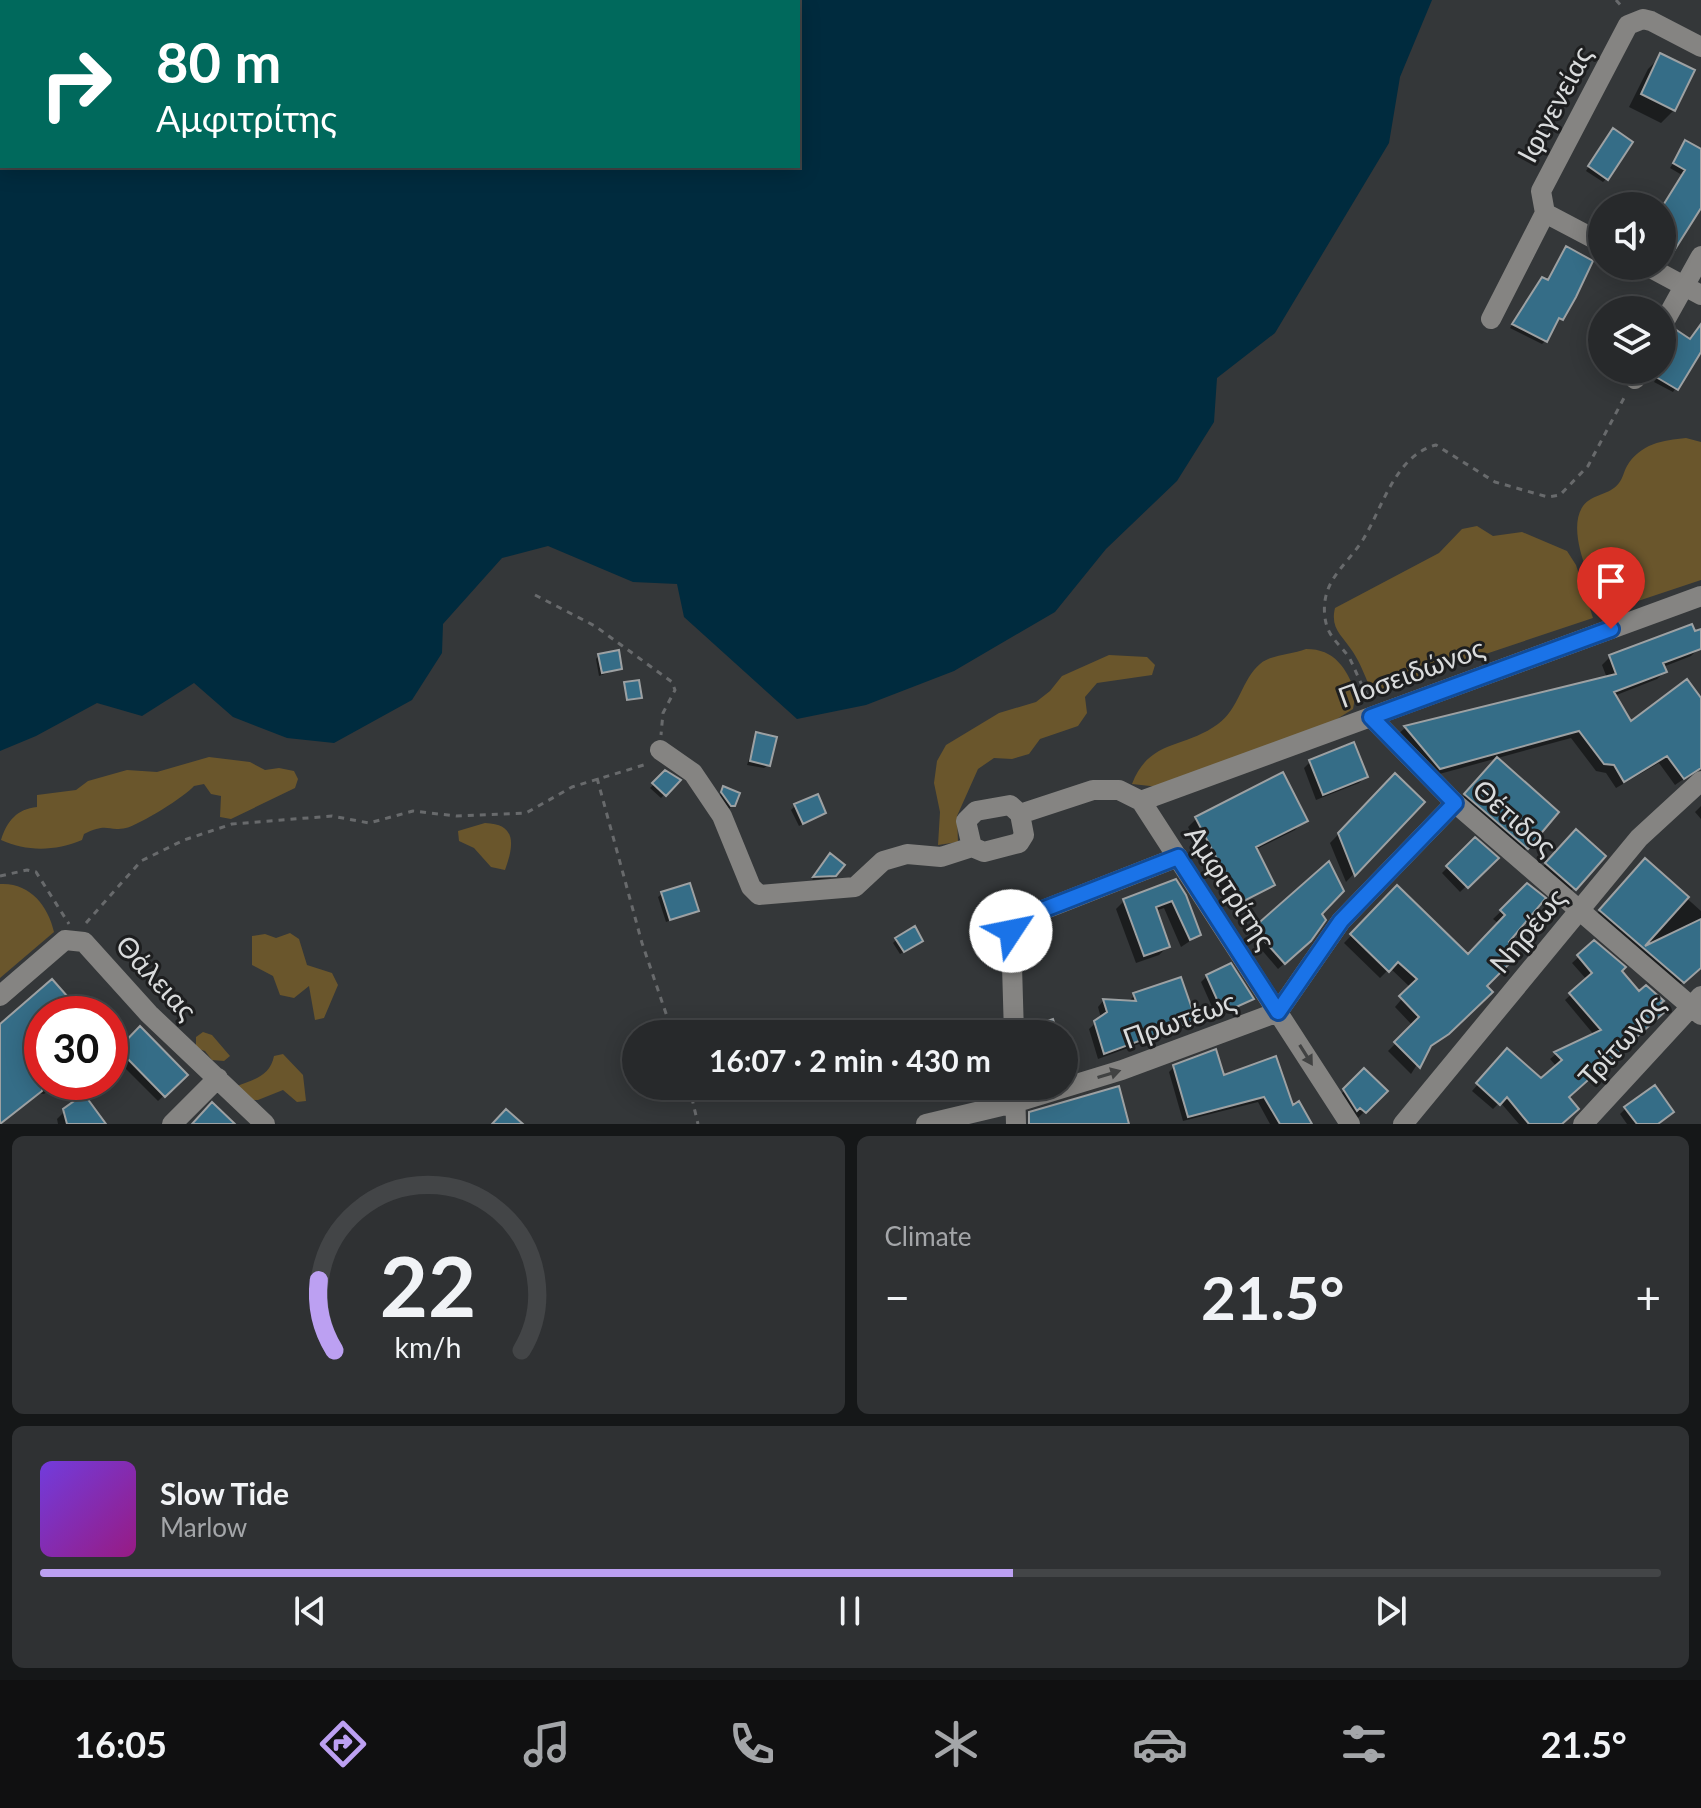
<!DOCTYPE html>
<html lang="en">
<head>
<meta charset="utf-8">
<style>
	:root { --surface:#27292b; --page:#2f3133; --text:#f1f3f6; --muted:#a4a6a9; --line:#434547; --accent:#bca0f2 }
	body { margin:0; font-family:Lato,sans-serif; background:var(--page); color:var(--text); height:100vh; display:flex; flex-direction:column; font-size:30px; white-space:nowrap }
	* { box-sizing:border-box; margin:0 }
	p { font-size:26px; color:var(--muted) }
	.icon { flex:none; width:44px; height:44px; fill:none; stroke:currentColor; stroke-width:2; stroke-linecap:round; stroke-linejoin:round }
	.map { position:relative; height:1124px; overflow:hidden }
	.details { display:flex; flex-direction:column; gap:12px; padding:12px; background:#151718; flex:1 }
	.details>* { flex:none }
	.guide { position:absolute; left:0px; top:0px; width:800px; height:168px; box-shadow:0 4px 20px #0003,0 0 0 2px var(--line); background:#00695c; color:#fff; overflow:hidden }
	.buttons { position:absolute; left:1588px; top:192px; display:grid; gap:16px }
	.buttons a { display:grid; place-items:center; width:88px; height:88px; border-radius:50%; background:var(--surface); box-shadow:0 4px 20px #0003,0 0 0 2px var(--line); font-size:40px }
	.speed { position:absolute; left:24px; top:996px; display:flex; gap:16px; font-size:40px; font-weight:700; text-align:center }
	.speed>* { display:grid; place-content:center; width:104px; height:104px; border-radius:50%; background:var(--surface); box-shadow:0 4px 20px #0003,0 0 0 2px var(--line); line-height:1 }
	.speed .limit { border:12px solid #d22; background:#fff; color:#111 }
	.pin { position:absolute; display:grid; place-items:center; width:68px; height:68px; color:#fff; margin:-82px -34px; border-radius:50% 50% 50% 0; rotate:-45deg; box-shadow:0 0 8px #0007 }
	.pin .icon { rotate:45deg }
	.me { position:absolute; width:88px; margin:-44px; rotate:56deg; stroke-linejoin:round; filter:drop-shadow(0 0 6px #0008) }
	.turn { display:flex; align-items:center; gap:28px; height:168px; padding:0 24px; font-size:36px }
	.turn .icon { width:104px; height:104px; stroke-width:2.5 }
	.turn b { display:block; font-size:56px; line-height:68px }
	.big { font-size:60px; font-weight:700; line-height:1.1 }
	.details .tile { flex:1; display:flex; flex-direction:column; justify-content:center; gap:12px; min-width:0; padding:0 28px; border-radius:12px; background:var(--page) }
	.details .dial { align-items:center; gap:0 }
	.dial svg { height:208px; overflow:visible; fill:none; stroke:var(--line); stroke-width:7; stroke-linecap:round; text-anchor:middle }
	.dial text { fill:var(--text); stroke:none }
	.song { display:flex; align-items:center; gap:24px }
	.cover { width:96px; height:96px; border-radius:12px; background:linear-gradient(135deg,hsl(260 70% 55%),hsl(310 70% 35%)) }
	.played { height:8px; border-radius:4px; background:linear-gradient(90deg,var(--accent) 60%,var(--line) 60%) }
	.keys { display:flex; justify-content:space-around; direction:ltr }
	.heat { display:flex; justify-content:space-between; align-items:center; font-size:44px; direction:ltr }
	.details .tiles { flex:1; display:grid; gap:12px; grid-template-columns:1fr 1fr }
	.tile:last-child { grid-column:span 2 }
	.trip { position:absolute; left:622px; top:1020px; width:456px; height:80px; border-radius:40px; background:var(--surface); box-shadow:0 4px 20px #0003,0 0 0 2px var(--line); font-weight:700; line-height:80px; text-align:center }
	.menu { display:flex; height:128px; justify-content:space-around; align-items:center; background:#101011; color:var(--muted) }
	.menu .icon { width:56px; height:56px }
	.menu .on { color:var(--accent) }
	.menu b { font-size:36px; color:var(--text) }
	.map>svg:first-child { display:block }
	.green { fill:#6a562c }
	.water { fill:#002b3e; fill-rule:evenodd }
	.shadow { fill:#0007 }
	.building { fill:#356d87; stroke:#9da1a3; stroke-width:2 }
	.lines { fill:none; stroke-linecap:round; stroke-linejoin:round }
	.path { stroke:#686a6c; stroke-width:3; stroke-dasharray:6 6; stroke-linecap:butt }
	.minor { stroke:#858482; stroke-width:20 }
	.oneway { fill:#414242 }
	.route-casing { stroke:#114b97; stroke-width:20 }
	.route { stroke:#1a73e8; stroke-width:14 }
	.labels { text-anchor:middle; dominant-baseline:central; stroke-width:6; stroke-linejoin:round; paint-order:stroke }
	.street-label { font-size:28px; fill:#d9dbdc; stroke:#1d1e1f }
</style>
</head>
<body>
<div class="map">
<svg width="1701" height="1124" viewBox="0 0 1701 1124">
	<rect width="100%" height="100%" fill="#343739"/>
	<path class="green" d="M1686 438 1701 442V580L1605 612C1593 586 1565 532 1583 506 1593 493 1609 496 1619 483 1623 478 1624 471 1627 466 1640 444 1663 440 1686 438Z
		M1477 526 1493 536 1522 532 1567 551 1576 565 1593 618 1372 692C1366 679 1361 664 1353 652 1342 635 1330 629 1335 608L1439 553 1462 529Z
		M1306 649C1335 649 1346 668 1356 693L1353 709 1329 724 1159 787 1132 784C1149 739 1184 749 1218 724 1239 709 1242 679 1260 664 1272 654 1291 655 1306 649Z
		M1109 655 1147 657 1155 665 1152 675 1097 683 1085 697 1087 713 1078 726 1040 739 1029 754 1012 759 994 758 978 769 957 816 958 842 938 845 940 812 934 783 937 761 946 745 999 713 1036 702 1050 691 1062 676Z
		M209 757 250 762 265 770 279 768 294 771 298 779 295 788 231 819 220 817 221 796 211 794 204 784 194 786C186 796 139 825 126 828 106 832 109 822 84 834L82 840C56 851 27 852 1 840 7 821 17 809 37 807V795L76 790 88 781 127 770 157 772Z
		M485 823C517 824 514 845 505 870L491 867 474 848 459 841 458 831Z
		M0 884C29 882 48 905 54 932L0 978Z
		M290 933 299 939 307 965 332 973 338 985 324 1018 315 1020 309 986 294 998 280 995 273 976 252 965V936L265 934 276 938Z
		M203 1032 212 1035 230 1056 224 1061 212 1060 205 1051 196 1048V1037Z
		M283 1054 303 1075 306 1101 297 1102 283 1090 258 1100H248L235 1087C252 1080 270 1077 274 1056Z"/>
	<path class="water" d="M0 0H1432L1400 77 1389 143 1275 333 1217 378 1214 422 1177 481 1106 549 1055 612 954 671 866 705 797 719 684 617 677 584 633 582 548 546 502 558 443 624 442 653 412 700 334 743 287 738 233 717 194 683 142 716 97 703 36 736 0 751ZM2 2H798V166H2Z"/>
	<path class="shadow" d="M1661 56 1674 110 1661 123 1629 107 1648 69Z
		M1609 135 1607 178 1603 182 1586 171Z
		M1686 143 1701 151V204L1662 263V206H1640L1647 196 1663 206 1682 175 1670 168Z
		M1547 282 1545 341 1542 344 1510 328 1539 283Z
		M1676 331 1689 341 1701 343V349L1673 392 1654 382 1662 370Z
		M1699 648 1691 656 1663 667 1665 672 1657 679 1614 696 1631 724 1701 701V767L1675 785 1659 763 1616 788 1606 773 1596 771 1571 738 1432 776 1397 735 1405 728 1607 678 1602 665 1610 657Z
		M599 655 620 669 599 676 596 659Z
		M757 735 768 765 764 768 747 765Z
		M1497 760 1527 848 1521 854 1460 801Z
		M1310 762 1365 777 1359 783 1316 800 1304 768Z
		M666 772 678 781 661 798 650 788Z
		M1395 776 1422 803 1346 882 1330 843Z
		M724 789 733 805 729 809 719 796Z
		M795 806 824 813 799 826 791 810Z
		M1701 806V819L1695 812Z
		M1197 818 1303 821 1295 830 1255 850 1273 884 1231 910 1188 827Z
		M1576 831 1603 856 1568 894 1540 870Z
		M1475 840 1496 858 1460 892 1442 873Z
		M827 859 835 874 830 878 812 880Z
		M1645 861 1701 911V966L1675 989 1593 918Z
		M1175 882 1199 935 1181 947 1164 908 1155 911 1168 946 1159 955 1136 963 1116 909 1124 901Z
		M1397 888 1468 956 1499 924 1493 919 1523 890 1506 942 1484 986 1490 992 1427 1049 1411 1074 1388 1051 1413 1026 1395 1007 1411 988 1390 968 1380 978 1344 943Z
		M662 894 697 910 666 922 658 897Z
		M1319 914 1303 947 1278 969 1249 935 1255 929Z
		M897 939 917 944 900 954 893 943Z
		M1594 943 1639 993 1567 1097 1560 1124H1519L1500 1102 1493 1109 1472 1091 1502 1057 1541 1081 1557 1067 1550 1059 1556 1054 1595 1036 1565 1000 1587 980 1572 963Z
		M1207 976 1251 999 1217 1018 1201 982Z
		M52 981 80 1014H42V1082H58L44 1094 38 1093 0 1124V1026Z
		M1135 995 1194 1020 1188 1026 1098 1059 1089 1029 1101 1018 1098 1007 1103 1001 1127 1003Z
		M140 1029 185 1075 158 1101 113 1056Z
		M1174 1067 1222 1078 1292 1108 1309 1124H1270L1258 1102 1183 1121 1169 1072Z
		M1364 1071 1385 1091 1358 1118 1338 1097Z
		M729 1086H761L757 1091Z
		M844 1086H887L848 1098Z
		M1626 1108 1657 1124H1627L1620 1114Z
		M65 1111 102 1124H58L57 1119Z"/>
	<path class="building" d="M1660 53 1695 70 1675 111 1641 94Z
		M1613 128 1633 142 1608 180 1588 166Z
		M1685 140 1701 149V208L1667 262 1662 259V207L1685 170 1673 163Z
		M1566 246 1593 261 1576 297 1563 320 1559 318 1547 342 1512 324 1542 277 1548 280Z
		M1701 324V352L1678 390 1656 377 1668 356 1675 329 1690 339Z
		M1692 624 1695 631 1701 629V649L1663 663 1667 672 1614 692 1631 721 1687 679 1701 698V768L1684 779 1667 756 1624 782 1614 765 1604 764 1579 731 1440 769 1404 726 1616 674 1609 655Z
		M619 650 622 669 602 673 598 654Z
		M639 680 642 698 627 700 624 682Z
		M756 732 777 737 770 766 750 761Z
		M1354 742 1368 777 1323 795 1309 760Z
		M1497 757 1559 812 1528 849 1464 794Z
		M665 770 681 780 666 796 652 783Z
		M1283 772 1308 821 1256 847 1275 885 1240 903 1195 817Z
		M1395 773 1425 802 1355 876 1338 833Z
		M723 786 740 793 735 806H731L721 792Z
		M818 794 826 813 803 824 794 804Z
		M1576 829 1606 856 1576 890 1545 863Z
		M1475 837 1499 858 1468 888 1446 866Z
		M830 853 845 865 836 876 813 877Z
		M1645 858 1689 897 1645 946 1701 919V968L1684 983 1599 910Z
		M1329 861 1344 891 1322 914 1326 920 1311 941 1285 964 1253 928Z
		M1176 879 1186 895 1201 935 1190 940 1172 901 1156 907 1170 947 1144 956 1123 899Z
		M690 883 699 911 670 920 661 892Z
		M1527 883 1546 898 1509 942 1520 953 1487 986 1493 992 1449 1034 1431 1046 1420 1068 1394 1042 1419 1017 1399 996 1417 979 1398 962 1389 972 1350 934 1397 885 1468 954 1505 915 1500 910Z
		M915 926 923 941 904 952 895 938Z
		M1594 940 1626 967 1622 971 1639 991 1646 985 1664 1001 1661 1003 1667 1010 1569 1097 1579 1109 1562 1124H1529L1507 1097 1500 1105 1476 1083 1507 1048 1541 1078 1562 1060 1554 1052 1601 1030 1569 993 1592 973 1577 955Z
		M1231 963 1254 999 1223 1013 1206 975Z
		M1181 977 1196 1020 1104 1054 1094 1021 1107 1012 1103 999 1136 1001 1133 993Z
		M52 979 83 1014H42V1091L0 1124V1024Z
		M1053 1019 1058 1034H1027V1028Z
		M140 1026 188 1075 165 1097 118 1049Z
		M1216 1049 1224 1075 1276 1056 1293 1105 1299 1101 1312 1124H1280L1264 1097 1188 1117 1173 1065Z
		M1364 1068 1388 1091 1366 1113 1360 1108 1357 1111 1343 1089Z
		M1655 1085 1674 1112 1658 1124H1637L1624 1107Z
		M1119 1086 1129 1124H1029V1112Z
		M84 1094 106 1124H67L63 1109Z
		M212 1102 235 1124H192Z
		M506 1109 523 1124H492Z"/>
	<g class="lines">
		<path class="path" d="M1616 0 1624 9
			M535 595 595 626 672 682 675 690 663 713 661 735
			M1368 697C1361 685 1356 671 1350 659 1341 644 1328 639 1325 618 1320 580 1347 566 1364 538 1383 506 1396 455 1436 445L1495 482 1548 497 1560 495 1588 466 1625 396
			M597 778 642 943 673 1034
			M0 876 27 870 36 872 69 924
			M86 923 141 861 184 840 232 824 332 816 369 823 413 811 456 816 526 813 572 787 647 764
			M689 1086 698 1124"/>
		<path class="minor" d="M1545 213 1602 243
			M1647 266 1701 295
			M1491 319 1545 213 1541 191 1628 25 1643 19 1651 21 1701 47
			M1662 326 1701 256
			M1635 379 1639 370
			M1371 717 1455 803 1701 1015
			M660 750 693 773 722 816 751 887 759 895 855 887 883 861 907 854 941 857 972 847
			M1141 801 1701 596
			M1020 814 1024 835 1019 843 984 852 972 847 966 821 976 811 1010 805 1020 814 1093 790H1119L1141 801 1350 1124
			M0 996 65 940 84 942 149 1014 265 1124
			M1014 1034 1011 931 1015 921 1178 857
			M1015 1086 1016 1124
			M172 1124 218 1078
			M926 1124 1014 1103 1122 1070 1278 1012 1341 921 1455 803
			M1403 1124 1639 838 1701 781
			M1583 1124 1701 996"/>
	</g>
	<defs><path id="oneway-solid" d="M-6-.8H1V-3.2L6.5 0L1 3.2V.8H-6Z" transform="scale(2)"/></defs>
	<g class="oneway">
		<use href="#oneway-solid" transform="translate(1306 1055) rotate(58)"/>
		<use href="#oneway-solid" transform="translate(1109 1074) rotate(-17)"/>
	</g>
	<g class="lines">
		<g class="route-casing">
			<path id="route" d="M1011 931 1019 919 1178 857 1278 1012 1341 921 1455 803 1371 717 1611 629"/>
		</g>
		<use href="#route" class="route"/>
	</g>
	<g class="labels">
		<g class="street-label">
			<text transform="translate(1554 104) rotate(-62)">Ιφιγενείας</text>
			<text transform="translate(1411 672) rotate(-20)">Ποσειδώνος</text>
			<text transform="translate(1515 817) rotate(41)">Θέτιδος</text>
			<text transform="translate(1231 887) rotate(57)">Αμφιτρίτης</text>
			<text transform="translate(1527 930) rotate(-50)">Νηρέως</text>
			<text transform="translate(157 977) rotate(47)">Θάλειας</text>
			<text transform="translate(1179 1019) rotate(-20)">Πρωτέως</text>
			<text transform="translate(1621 1040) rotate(-48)">Τρίτωνος</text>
		</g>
	</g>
</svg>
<div class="buttons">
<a><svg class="icon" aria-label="sound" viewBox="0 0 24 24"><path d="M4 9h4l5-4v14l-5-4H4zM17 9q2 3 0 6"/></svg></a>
<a><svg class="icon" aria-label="layers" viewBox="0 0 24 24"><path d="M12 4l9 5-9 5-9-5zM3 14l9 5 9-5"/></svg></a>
</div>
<div class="speed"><div class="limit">30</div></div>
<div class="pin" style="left:1611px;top:629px;background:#d93025"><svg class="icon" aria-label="arrive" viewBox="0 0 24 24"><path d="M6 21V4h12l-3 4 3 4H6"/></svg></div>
<svg class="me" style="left:1011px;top:931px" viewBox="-20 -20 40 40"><circle r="19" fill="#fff"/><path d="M0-13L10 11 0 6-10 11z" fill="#1a73e8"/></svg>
<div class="trip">16:07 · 2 min · 430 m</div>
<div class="guide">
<div class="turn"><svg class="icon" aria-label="right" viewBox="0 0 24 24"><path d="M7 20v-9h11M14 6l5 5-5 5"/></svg><div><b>80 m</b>Αμφιτρίτης</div></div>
</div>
</div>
<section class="details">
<div class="tiles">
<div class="tile dial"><svg viewBox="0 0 100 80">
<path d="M14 69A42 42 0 1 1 86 69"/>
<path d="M14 69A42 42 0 0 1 8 42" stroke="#bca0f2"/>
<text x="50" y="56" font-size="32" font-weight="700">22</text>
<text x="50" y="72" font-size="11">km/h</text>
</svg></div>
<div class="tile"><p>Climate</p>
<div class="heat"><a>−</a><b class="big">21.5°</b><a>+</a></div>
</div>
<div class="tile">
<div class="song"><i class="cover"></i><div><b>Slow Tide</b><p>Marlow</p></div></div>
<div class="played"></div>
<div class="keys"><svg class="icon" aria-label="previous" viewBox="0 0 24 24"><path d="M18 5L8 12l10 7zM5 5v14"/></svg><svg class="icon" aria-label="pause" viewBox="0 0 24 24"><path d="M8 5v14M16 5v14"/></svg><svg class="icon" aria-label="next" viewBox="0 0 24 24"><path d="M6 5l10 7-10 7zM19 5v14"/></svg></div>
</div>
</div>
</section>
<nav class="menu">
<b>16:05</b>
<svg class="icon on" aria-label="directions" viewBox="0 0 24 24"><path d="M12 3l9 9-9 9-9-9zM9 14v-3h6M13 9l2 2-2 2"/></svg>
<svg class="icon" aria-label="music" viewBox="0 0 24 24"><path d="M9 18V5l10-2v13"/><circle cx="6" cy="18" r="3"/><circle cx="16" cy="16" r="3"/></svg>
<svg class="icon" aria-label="phone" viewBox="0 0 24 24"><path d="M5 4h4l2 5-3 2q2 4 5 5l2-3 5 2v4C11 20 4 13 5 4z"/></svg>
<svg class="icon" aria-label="climate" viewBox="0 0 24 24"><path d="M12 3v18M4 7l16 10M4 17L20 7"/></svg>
<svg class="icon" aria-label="car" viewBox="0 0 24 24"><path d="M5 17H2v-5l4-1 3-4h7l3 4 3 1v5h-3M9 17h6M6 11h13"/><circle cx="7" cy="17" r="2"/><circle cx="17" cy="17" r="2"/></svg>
<svg class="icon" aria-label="filters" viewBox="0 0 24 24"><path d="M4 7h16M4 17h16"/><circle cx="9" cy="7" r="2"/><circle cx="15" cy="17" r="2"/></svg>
<b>21.5°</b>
</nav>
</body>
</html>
